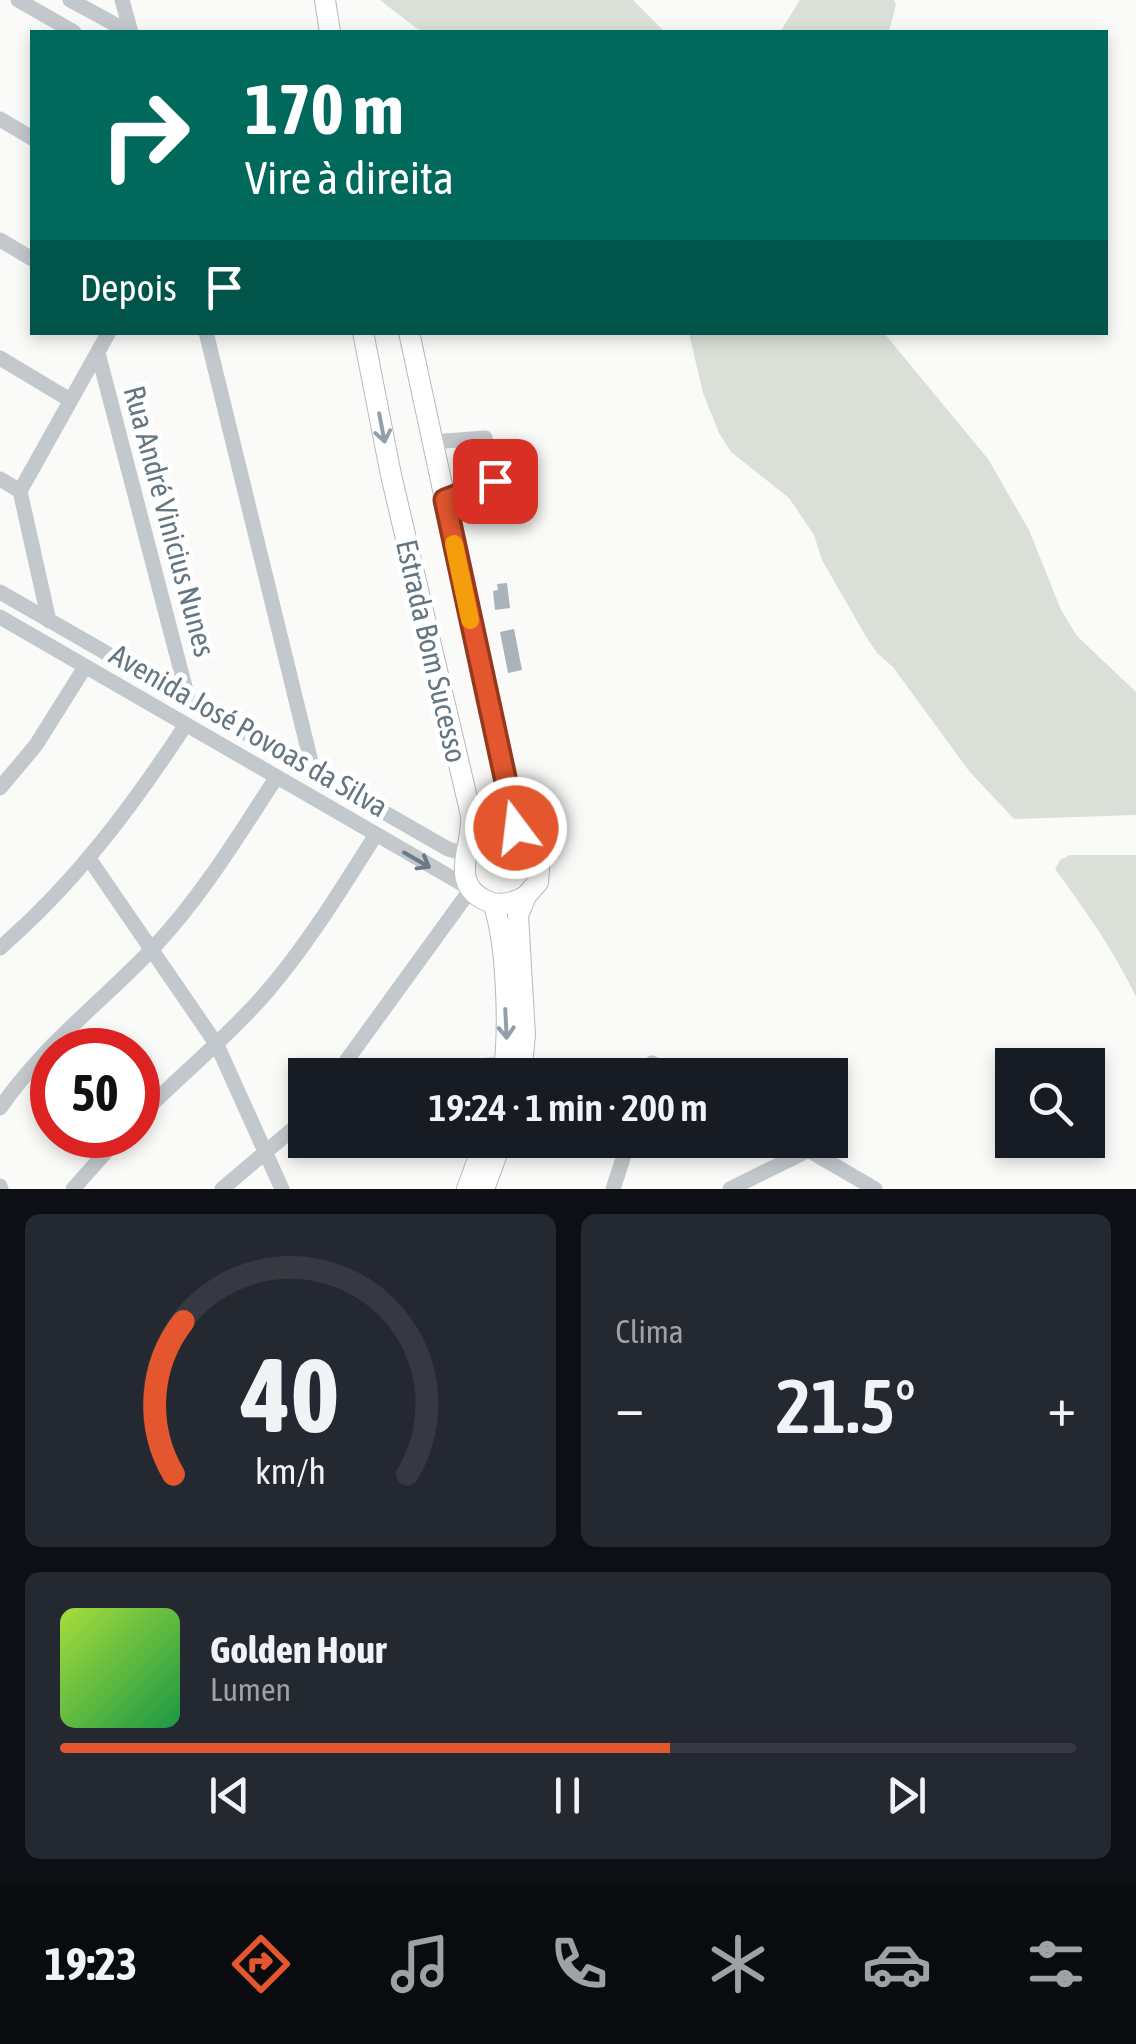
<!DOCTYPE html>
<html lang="pt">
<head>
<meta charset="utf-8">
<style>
	:root { --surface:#171b24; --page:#242831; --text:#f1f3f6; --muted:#9ea1a6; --line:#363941; --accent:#e4572e }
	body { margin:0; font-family:"Asap Condensed",sans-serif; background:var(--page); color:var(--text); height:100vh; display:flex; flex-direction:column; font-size:38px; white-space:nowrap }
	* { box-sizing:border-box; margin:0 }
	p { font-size:32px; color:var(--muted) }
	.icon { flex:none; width:55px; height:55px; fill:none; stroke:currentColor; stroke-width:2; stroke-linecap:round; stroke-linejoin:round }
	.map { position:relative; height:1189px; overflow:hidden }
	.drawer { display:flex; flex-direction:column; gap:25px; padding:25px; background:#0d0f14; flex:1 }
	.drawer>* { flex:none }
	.banner { position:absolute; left:30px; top:30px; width:1078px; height:305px; border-radius:0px; box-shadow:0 5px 15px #0003; background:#00695c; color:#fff; overflow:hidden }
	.controls { position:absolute; left:995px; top:1048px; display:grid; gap:20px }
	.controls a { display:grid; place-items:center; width:110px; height:110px; border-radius:0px; background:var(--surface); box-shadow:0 5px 15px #0003; font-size:50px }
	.speed { position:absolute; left:30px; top:1028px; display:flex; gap:20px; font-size:50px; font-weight:700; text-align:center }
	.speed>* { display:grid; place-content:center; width:130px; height:130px; border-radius:50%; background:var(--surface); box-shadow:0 5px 15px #0003; line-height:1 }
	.speed .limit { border:15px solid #d22; background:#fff; color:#111 }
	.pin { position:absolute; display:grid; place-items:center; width:85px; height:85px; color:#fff; margin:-42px; border-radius:20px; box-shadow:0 5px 15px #0006 }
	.me { position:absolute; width:110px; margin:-55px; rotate:345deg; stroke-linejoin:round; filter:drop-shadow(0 0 8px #0008) }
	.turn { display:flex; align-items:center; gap:35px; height:210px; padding:0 50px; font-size:45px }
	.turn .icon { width:130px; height:130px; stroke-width:2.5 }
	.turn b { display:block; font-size:70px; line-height:85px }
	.then { display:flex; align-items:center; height:95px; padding:0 50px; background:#0003; gap:20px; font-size:38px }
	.big { font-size:75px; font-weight:600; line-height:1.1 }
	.drawer .widget { flex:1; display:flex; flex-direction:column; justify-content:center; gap:15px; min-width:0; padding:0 35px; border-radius:15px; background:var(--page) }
	.drawer .dial { align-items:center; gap:0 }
	.dial svg { height:260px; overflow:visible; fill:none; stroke:var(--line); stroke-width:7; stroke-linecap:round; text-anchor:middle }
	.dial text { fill:var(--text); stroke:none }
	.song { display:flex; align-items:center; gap:30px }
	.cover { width:120px; height:120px; border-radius:15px; background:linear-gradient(135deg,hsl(80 70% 55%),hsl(140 70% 35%)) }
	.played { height:10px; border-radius:5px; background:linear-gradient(90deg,var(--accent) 60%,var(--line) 60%) }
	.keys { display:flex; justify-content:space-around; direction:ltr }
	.heat { display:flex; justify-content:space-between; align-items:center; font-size:55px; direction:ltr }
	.drawer .tiles { flex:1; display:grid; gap:25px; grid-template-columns:1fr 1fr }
	.widget:last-child { grid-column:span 2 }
	.trip { position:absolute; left:288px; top:1058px; width:560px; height:100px; border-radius:0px; background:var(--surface); box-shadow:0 5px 15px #0003; font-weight:600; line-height:100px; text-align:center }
	.tabs { display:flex; height:160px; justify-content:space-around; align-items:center; background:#090b0e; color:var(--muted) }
	.tabs .icon { width:70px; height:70px }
	.tabs .selected { color:var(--accent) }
	.tabs b { font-size:45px; color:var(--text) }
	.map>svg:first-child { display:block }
	.green { fill:#dadfd7 }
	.building { fill:#aab3b9 }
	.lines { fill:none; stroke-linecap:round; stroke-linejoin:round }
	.major-casing { stroke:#b5babe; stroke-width:22 }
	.minor { stroke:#c3c8cc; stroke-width:15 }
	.major { stroke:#fff; stroke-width:20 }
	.oneway { stroke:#939fa8 }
	.oneway2 { stroke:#6a7a87 }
	.route-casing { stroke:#94391e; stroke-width:25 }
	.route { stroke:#e4572e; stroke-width:18 }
	.slow { stroke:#f59e0b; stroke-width:18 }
	.labels { text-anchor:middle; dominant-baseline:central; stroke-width:10; stroke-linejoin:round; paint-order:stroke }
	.street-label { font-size:30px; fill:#657683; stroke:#fff }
</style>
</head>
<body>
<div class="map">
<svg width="1136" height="1189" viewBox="0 0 1136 1189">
	<rect width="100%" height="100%" fill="#fafaf8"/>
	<path class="green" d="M380 0H633L665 32H426L416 28Z
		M800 0H894L896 5 889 32H780Z
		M689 333H884L988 459 1029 530 1061 610 1077 636 1136 692V815L1014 819 969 771 893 667 877 653 865 635 822 560 814 535 789 498 731 452 719 433 703 393Z
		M1070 855H1136V997C1114 950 1085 910 1055 869L1060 860Z"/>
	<path class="building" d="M507 583 510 608 495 610 493 591 498 590 497 584Z
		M514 629 522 670 508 673 500 632Z"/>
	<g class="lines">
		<g class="major-casing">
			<path id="major" d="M325 0 330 32
				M363 332 391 475 471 815C474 845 447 884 487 901 501 907 514 903 526 896
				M409 332 516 828
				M471 842C494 817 527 823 540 854L538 882 526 896 518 915 525 1035 521 1075
				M493 903C507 941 510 1034 503 1075
				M467 1189 485 1140
				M484 1189 502 1140"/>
		</g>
		<path class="minor" d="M18 0 74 32
			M70 0 129 32
			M122 0 131 32
			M0 119 32 138
			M0 240 32 259
			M206 332 314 774
			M98 353 189 702
			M0 358 70 400
			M432 442 485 438 493 460 495 481 445 500
			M0 479 20 491 49 621
			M20 491 109 332
			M0 592 448 849 465 854
			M0 617 471 889 336 1075
			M0 788 36 745 85 667
			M90 860 217 1045 282 1189
			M0 948C75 883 131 808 185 726
			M423 1075 460 1067 505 1064
			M649 1075 652 1063 675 1075
			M0 1108C47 1041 100 1004 154 947 202 896 238 836 276 778
			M138 1118C179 1076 226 1039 265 994 307 945 341 890 375 836
			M791 1140 875 1189
			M0 1186 1 1189
			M73 1189 121 1135
			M222 1189 294 1128 305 1122
			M613 1189 629 1140
			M730 1189 809 1150"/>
		<use href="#major" class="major"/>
	</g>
	<defs><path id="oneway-shaft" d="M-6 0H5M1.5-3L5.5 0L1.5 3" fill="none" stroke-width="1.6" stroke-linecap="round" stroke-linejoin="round" transform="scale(2.5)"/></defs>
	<g class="oneway">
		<use href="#oneway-shaft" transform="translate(382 428) rotate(79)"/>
		<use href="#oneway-shaft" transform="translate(506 1024) rotate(87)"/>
	</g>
	<use class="oneway2" href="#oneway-shaft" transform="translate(417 860) rotate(30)"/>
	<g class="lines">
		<g class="route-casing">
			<path id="route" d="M495 481 445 500 516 828"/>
		</g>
		<use href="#route" class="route"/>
		<path class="slow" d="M454 544 470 620"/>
	</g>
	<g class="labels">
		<g class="street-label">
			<text transform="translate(170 521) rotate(75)">Rua André Vinicius Nunes</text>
			<text transform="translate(432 651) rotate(77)">Estrada Bom Sucesso</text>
			<text transform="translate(249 730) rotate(30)">Avenida José Povoas da Silva</text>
		</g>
	</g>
</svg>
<div class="controls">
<a><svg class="icon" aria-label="search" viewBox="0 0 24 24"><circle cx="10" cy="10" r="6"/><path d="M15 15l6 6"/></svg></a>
</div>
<div class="speed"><div class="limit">50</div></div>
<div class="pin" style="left:495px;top:481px;background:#d93025"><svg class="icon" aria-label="arrive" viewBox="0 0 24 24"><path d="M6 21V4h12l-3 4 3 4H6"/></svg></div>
<svg class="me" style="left:516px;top:828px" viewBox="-20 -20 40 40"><circle r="17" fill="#e4572e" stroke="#fff" stroke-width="3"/><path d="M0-11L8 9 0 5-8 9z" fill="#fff"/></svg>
<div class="trip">19:24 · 1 min · 200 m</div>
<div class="banner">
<div class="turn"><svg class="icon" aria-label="right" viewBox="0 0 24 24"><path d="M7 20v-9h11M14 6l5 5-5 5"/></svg><div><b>170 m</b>Vire à direita</div></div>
<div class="then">Depois<svg class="icon" aria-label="arrive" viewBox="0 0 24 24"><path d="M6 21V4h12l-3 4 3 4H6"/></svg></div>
</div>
</div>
<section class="drawer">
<div class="tiles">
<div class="widget dial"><svg viewBox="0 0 100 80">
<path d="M14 69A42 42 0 1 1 86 69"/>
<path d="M14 69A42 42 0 0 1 17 22" stroke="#e4572e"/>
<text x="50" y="56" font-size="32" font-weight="700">40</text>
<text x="50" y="72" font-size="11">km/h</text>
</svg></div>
<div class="widget"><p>Clima</p>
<div class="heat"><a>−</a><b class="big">21.5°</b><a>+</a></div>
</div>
<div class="widget">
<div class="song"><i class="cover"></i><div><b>Golden Hour</b><p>Lumen</p></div></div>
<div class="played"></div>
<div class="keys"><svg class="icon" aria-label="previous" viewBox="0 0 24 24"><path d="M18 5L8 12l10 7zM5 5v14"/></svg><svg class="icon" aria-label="pause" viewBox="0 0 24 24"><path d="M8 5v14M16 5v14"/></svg><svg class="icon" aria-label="next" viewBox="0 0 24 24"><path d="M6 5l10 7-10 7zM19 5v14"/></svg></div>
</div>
</div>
</section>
<nav class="tabs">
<b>19:23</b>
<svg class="icon selected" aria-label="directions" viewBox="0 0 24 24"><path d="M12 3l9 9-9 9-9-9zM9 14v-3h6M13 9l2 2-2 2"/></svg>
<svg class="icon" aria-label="music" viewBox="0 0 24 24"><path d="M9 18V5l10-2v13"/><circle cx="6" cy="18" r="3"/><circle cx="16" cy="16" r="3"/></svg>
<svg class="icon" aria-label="phone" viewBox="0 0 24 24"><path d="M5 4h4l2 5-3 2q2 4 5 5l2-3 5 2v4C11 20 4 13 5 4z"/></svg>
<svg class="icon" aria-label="climate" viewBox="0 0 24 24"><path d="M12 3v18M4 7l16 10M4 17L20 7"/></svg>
<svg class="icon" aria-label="car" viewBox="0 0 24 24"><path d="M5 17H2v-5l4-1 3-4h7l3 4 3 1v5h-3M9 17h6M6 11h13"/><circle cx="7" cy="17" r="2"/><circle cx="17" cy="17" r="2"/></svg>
<svg class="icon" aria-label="filters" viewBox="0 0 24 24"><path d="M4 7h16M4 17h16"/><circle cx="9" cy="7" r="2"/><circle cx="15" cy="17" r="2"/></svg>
</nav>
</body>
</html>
